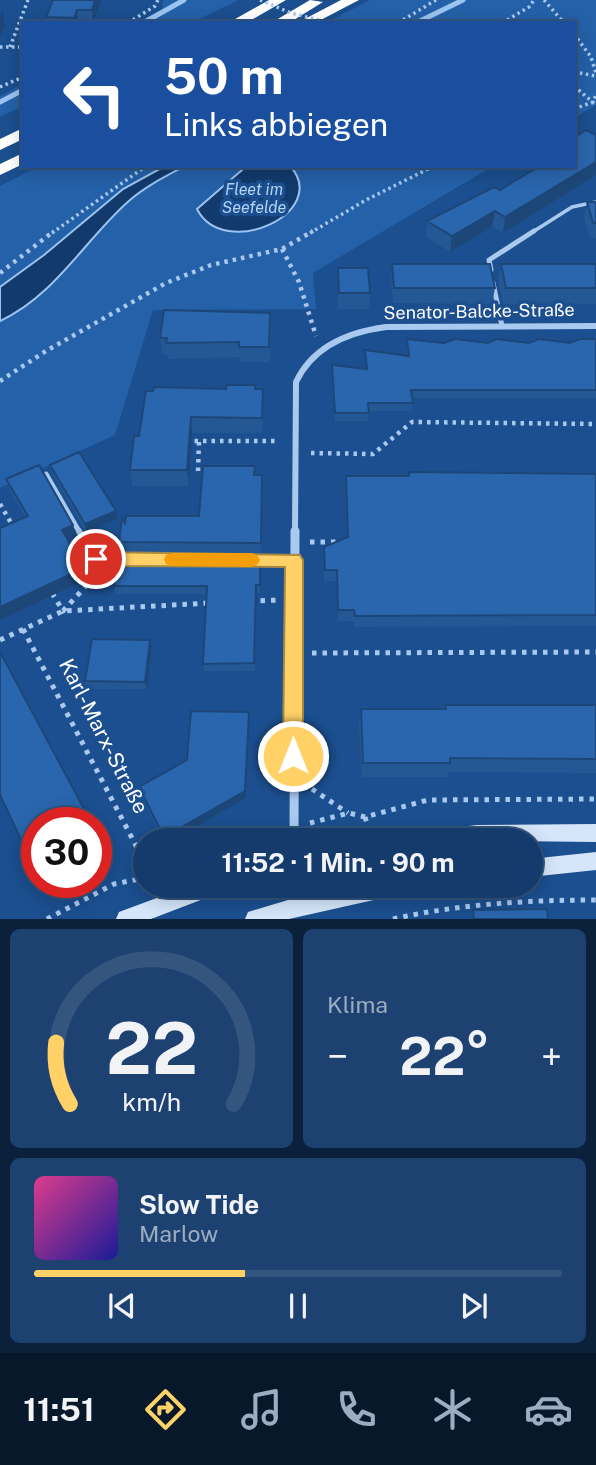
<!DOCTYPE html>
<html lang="de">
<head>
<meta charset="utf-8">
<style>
	:root { --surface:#143b6b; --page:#1d4271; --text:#f1f3f6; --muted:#9dadc1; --line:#33557e; --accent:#ffd166 }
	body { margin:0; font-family:"Public Sans",sans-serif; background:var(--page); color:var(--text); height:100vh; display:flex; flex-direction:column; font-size:26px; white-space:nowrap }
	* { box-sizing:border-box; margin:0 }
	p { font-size:23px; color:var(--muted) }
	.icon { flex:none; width:38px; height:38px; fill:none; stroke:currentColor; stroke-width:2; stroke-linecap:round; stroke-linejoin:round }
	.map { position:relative; height:919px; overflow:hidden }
	.panel { display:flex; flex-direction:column; gap:10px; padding:10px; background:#0b203b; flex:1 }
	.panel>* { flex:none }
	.hud { position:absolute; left:21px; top:21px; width:555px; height:147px; border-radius:0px; box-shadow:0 4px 18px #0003,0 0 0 2px var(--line); background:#1a4fa0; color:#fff; overflow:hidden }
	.speed { position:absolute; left:21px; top:807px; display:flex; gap:14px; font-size:35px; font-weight:700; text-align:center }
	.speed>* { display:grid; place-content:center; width:91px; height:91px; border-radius:50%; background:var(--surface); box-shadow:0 4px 18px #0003,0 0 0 2px var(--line); line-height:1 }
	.speed .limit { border:10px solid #d22; background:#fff; color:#111 }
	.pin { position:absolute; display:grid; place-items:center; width:60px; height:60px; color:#fff; margin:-30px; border:4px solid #fff; border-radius:50%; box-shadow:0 2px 7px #0007 }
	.me { position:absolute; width:77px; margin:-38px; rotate:0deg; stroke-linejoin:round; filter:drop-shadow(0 0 5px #0008) }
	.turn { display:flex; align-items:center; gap:24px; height:147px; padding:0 28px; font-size:32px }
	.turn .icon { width:91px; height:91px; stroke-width:2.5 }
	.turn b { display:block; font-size:49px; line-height:60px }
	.big { font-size:52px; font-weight:700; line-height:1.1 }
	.panel .card { flex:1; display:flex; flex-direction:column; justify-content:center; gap:10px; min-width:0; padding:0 24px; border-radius:10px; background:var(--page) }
	.panel .dial { align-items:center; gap:0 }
	.dial svg { height:182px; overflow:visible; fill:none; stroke:var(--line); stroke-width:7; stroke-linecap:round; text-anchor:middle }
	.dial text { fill:var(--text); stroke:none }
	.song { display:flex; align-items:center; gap:21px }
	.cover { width:84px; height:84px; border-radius:10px; background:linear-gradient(135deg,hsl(330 70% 55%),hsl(240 70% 35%)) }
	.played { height:7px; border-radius:4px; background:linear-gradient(90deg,var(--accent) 40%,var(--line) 40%) }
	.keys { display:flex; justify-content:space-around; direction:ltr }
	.heat { display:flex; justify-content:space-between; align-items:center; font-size:38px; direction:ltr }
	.panel .tiles { flex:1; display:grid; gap:10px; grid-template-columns:1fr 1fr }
	.card:last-child { grid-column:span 2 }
	.trip { position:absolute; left:133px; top:828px; width:410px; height:70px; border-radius:35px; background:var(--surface); box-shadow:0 4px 18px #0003,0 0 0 2px var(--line); font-weight:700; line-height:70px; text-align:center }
	.menu { display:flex; height:112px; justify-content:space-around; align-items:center; background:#08182b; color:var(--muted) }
	.menu .icon { width:49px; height:49px }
	.menu .selected { color:var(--accent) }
	.menu b { font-size:32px; color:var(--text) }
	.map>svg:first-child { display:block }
	.green { fill:#2461a8 }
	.water { fill:#123a6d; stroke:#9cc4f0; stroke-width:2 }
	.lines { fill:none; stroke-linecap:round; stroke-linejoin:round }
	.stream { stroke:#9cc4f0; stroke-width:5 }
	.path-far2 { stroke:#a9c9ee; stroke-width:3.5; stroke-dasharray:2.5 3.5; stroke-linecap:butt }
	.path-far1 { stroke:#a9c9ee; stroke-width:4.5; stroke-dasharray:3.5 5; stroke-linecap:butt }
	.path { stroke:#a9c9ee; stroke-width:5; stroke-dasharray:4.5 6; stroke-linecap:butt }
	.lane-far2 { stroke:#a9c9ee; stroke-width:3.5 }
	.lane-far1 { stroke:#a9c9ee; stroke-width:5 }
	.lane { stroke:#a9c9ee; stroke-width:6 }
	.street-far1 { stroke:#a9c9ee; stroke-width:6 }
	.street { stroke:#a9c9ee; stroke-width:9 }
	.secondary { fill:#d6e6fa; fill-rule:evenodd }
	.highway { fill:#fff; fill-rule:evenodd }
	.path-bridge { stroke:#a9c9ee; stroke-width:3.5; stroke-dasharray:2.5 3.5; stroke-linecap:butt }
	.wall { fill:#245895 }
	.shaded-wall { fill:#1d4779 }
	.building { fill:#2a66ad; stroke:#1d4779; stroke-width:2 }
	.route { fill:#ffd166; stroke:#a68842; stroke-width:2 }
	.slow { fill:#f59e0b }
	.labels { text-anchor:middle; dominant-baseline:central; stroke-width:7; stroke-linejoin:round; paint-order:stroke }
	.far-water-label { font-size:16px; font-style:italic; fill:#b5d3f5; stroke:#1b4f8f }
	.street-label { font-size:18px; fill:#fff; stroke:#1b4f8f }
	.near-street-label { font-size:21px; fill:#fff; stroke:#1b4f8f }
</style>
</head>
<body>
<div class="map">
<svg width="596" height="919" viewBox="0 0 596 919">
	<rect width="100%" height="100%" fill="#1b4f8f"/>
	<path class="green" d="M163 0H239L191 23H136L162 9Z
		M370 0H596V105L574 118V23H325Z
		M23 84V106L0 117V96Z
		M39 166H493L313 273 316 309 153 310 115 435 0 488V186Z"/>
	<path class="water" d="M165 166H185C166 176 146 186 130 200 85 239 56 295 0 321V287L44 255 123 189Z
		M240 166H290C332 212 224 262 197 209L242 170Z"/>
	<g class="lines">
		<path class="stream" d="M143 23 184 0
			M416 23 463 0
			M0 102 23 90"/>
		<path class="path-far2" d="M544 0 564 23
			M128 23 155 6 158 0
			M398 23 436 0
			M502 23 529 7 534 0
			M574 34 591 57 596 73
			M0 47H23
			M10 47 28 0
			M574 72 596 76
			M574 86 596 105
			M0 87 23 77
			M574 109 593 102 596 95
			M52 233 146 166
			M310 233 366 200 434 166"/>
		<path class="path-far1" d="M282 249 299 282 316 336
			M0 273 54 231
			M0 381 46 351 166 283 211 265 282 249 313 231
			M186 441H279
			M311 453 373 454 412 422 596 424
			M198 471 199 441
			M0 504 14 528"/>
		<path class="path" d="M310 542H340
			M52 593 63 611 85 587 90 571
			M250 601 280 600
			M23 629 145 863
			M0 640 63 611 210 603
			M312 653 596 652
			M312 789 348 813
			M365 817 372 840
			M310 823 349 813 365 817 428 800 596 799
			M262 840 279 834
			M47 919 114 884 145 878
			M393 919C460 904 527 900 596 900"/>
		<path class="lane-far2" d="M531 233 572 207 596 202"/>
		<path class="lane-far1" d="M491 270 489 260 534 231
			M493 283 502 326
			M46 474 80 533"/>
		<path class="lane" d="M79 531 96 559H124
			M256 560H294"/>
		<path class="street-far1" d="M295 533 296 382C313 346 348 332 386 327L596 326"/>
		<path class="street" d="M294 840 295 531"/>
		<path class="secondary" d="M596 824V842L417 840 420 834 426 831 477 825Z
			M596 852V870L530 877V859Z
			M189 886H221L219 893 151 919H116L119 912Z
			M287 886H305L306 896 355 886H405L403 893 396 895 289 919H245L248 912 288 900Z"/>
		<path class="highway" d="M269 0H286L246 23H228Z
			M310 0 323 2 289 23H271Z
			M341 0H359L315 23H297Z
			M23 128V139L0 150V139Z
			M23 153V164L0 175V164Z"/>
		<path class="path-bridge" d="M260 0 291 13 331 23"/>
	</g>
	<path class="wall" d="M53 0H102L94 23H47L46 17Z
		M596 135V175L503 233 492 227 450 252 426 237 427 221 500 190 536 169V166H574Z
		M587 202H596V238H590L584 217Z
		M392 264 495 288 492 304 393 303 391 279Z
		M501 264H596V304H503L498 280Z
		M338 268 370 293 369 309H338Z
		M271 329 270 362H240L239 357 168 359V354H162L160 338Z
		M407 339 444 343H570L596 339V398H412V411H369L368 421H335L332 365 366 369 365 350 407 356Z
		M256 389 263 405 262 433H192L189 486H132L130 470 153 391Z
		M50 465 117 519 86 532 52 473Z
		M409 472 596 474V626L354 627V621H338L337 581H324V547L348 537 346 476H409Z
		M255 475 263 487 261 554 121 553 119 542 125 523 199 516Z
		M6 479 76 537 68 540 87 579 25 517 10 491Z
		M261 566 260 593H256L255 671H204L203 664 207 594H115L114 586Z
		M150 640 152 647 147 689H87L85 681Z
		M0 652 37 822V875L0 797Z
		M445 705H596V773L448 772 447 777H362L359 724 361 709H444Z
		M249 712 246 798 172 840H163L140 794 139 787 187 760Z"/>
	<path class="shaded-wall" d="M95 0H102L93 23 92 10Z
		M77 10 79 23H75L74 18Z
		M3 11 5 25 0 37V17Z
		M596 162V175L503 233 505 217Z
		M495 211 492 227 450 252 452 236Z
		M191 417 192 433 189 486 187 470Z
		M116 511 117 519 86 532 85 524Z
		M73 525 76 537 64 542 62 530Z
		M84 568 87 579 0 620V607Z
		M150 640 152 647 147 689 145 682Z
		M249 712 246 798 172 840H165L164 837Z
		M104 848 107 858 96 864V853Z
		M41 882H64L45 892Z"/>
	<path class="building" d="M53 0H95L92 10H77L74 18 46 17Z
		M586 130 596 135V162L505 217 495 211 452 236 427 221 494 187 500 190 540 166H574V138Z
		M587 202H596V223H593Z
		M392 264H490L495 288H394Z
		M501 264H596V288H506Z
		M338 268H368L370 293H339Z
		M164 310 270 313 269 347H239V342L166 343 167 338H160Z
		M407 339 444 343 455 339 488 343 497 339 529 343 539 339 570 343 580 339H596V390H411L413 403H368L369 413H335L332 365 367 369 365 350 409 356Z
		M227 385H255V389H263L262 418 191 417 187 470H130L134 436H139L146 391H153L154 387 226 389Z
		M79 452 116 511 85 524 50 465Z
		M39 465 73 525 62 530 84 568 0 607V528L28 516 6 479Z
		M203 466H255L254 475H262L261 543 119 542 122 518 125 523 126 516H199Z
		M409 472 596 474V615L355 616 354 610H338L337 570H325L324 547 348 537 346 476H409Z
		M118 557 260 558V585H256L254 663 203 664 207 586H114Z
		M92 639 150 640 145 682 85 681Z
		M0 652 91 822H37V873L0 795Z
		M445 705H596V759L450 758V763H363L361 709H446Z
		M191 711 249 712 245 791 164 837 139 787 187 760Z
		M96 833 104 848 96 853Z
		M547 909 548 919H474L473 910Z"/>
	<path class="route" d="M96 552 300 555 303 560V756L300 762 293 765 286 762 283 756 285 567 96 566 89 564 87 559 89 554Z"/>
	<path class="slow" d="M172 553H251L257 555 260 560 257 565 251 567 172 566 166 564 164 559 166 555Z"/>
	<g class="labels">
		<g class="far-water-label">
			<text x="254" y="189">Fleet im<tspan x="254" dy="18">Seefelde</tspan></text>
		</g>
		<g class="street-label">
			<text transform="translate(479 311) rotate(-1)">Senator-Balcke-Straße</text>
		</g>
		<g class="near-street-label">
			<text transform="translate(104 736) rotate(63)">Karl-Marx-Straße</text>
		</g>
	</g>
</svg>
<div class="speed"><div class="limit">30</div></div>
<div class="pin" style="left:96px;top:559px;background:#d93025"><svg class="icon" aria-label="arrive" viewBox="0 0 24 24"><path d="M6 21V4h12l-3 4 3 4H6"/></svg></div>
<svg class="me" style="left:293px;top:756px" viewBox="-20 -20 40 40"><circle r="17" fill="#ffd166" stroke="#fff" stroke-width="3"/><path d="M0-11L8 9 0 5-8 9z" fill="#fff"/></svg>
<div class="trip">11:52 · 1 Min. · 90 m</div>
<div class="hud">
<div class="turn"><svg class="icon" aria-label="left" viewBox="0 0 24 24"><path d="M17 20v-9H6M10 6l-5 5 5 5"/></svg><div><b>50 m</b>Links abbiegen</div></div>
</div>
</div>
<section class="panel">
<div class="tiles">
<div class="card dial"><svg viewBox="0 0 100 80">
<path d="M14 69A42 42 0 1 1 86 69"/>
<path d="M14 69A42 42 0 0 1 8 42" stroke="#ffd166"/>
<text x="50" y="56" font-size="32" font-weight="700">22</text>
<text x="50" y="72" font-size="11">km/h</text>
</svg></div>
<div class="card"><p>Klima</p>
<div class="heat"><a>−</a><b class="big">22°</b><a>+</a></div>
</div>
<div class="card">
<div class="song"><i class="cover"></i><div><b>Slow Tide</b><p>Marlow</p></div></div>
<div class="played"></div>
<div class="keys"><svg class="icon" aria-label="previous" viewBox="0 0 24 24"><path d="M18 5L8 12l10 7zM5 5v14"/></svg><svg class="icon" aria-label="pause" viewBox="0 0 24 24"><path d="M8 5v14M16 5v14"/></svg><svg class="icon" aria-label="next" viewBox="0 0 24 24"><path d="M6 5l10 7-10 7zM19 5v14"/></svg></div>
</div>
</div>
</section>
<nav class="menu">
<b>11:51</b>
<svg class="icon selected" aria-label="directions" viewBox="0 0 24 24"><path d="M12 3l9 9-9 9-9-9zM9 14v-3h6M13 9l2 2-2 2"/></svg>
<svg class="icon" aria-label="music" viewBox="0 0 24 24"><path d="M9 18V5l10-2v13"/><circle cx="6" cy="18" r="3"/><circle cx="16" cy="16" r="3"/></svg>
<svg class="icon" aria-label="phone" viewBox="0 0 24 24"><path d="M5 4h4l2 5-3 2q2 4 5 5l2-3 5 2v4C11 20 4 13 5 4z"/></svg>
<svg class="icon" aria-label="climate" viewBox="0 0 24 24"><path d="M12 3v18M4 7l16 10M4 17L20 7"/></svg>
<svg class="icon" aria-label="car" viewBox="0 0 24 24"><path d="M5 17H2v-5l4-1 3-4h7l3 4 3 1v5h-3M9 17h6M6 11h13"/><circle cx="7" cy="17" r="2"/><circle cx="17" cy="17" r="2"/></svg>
</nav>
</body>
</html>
